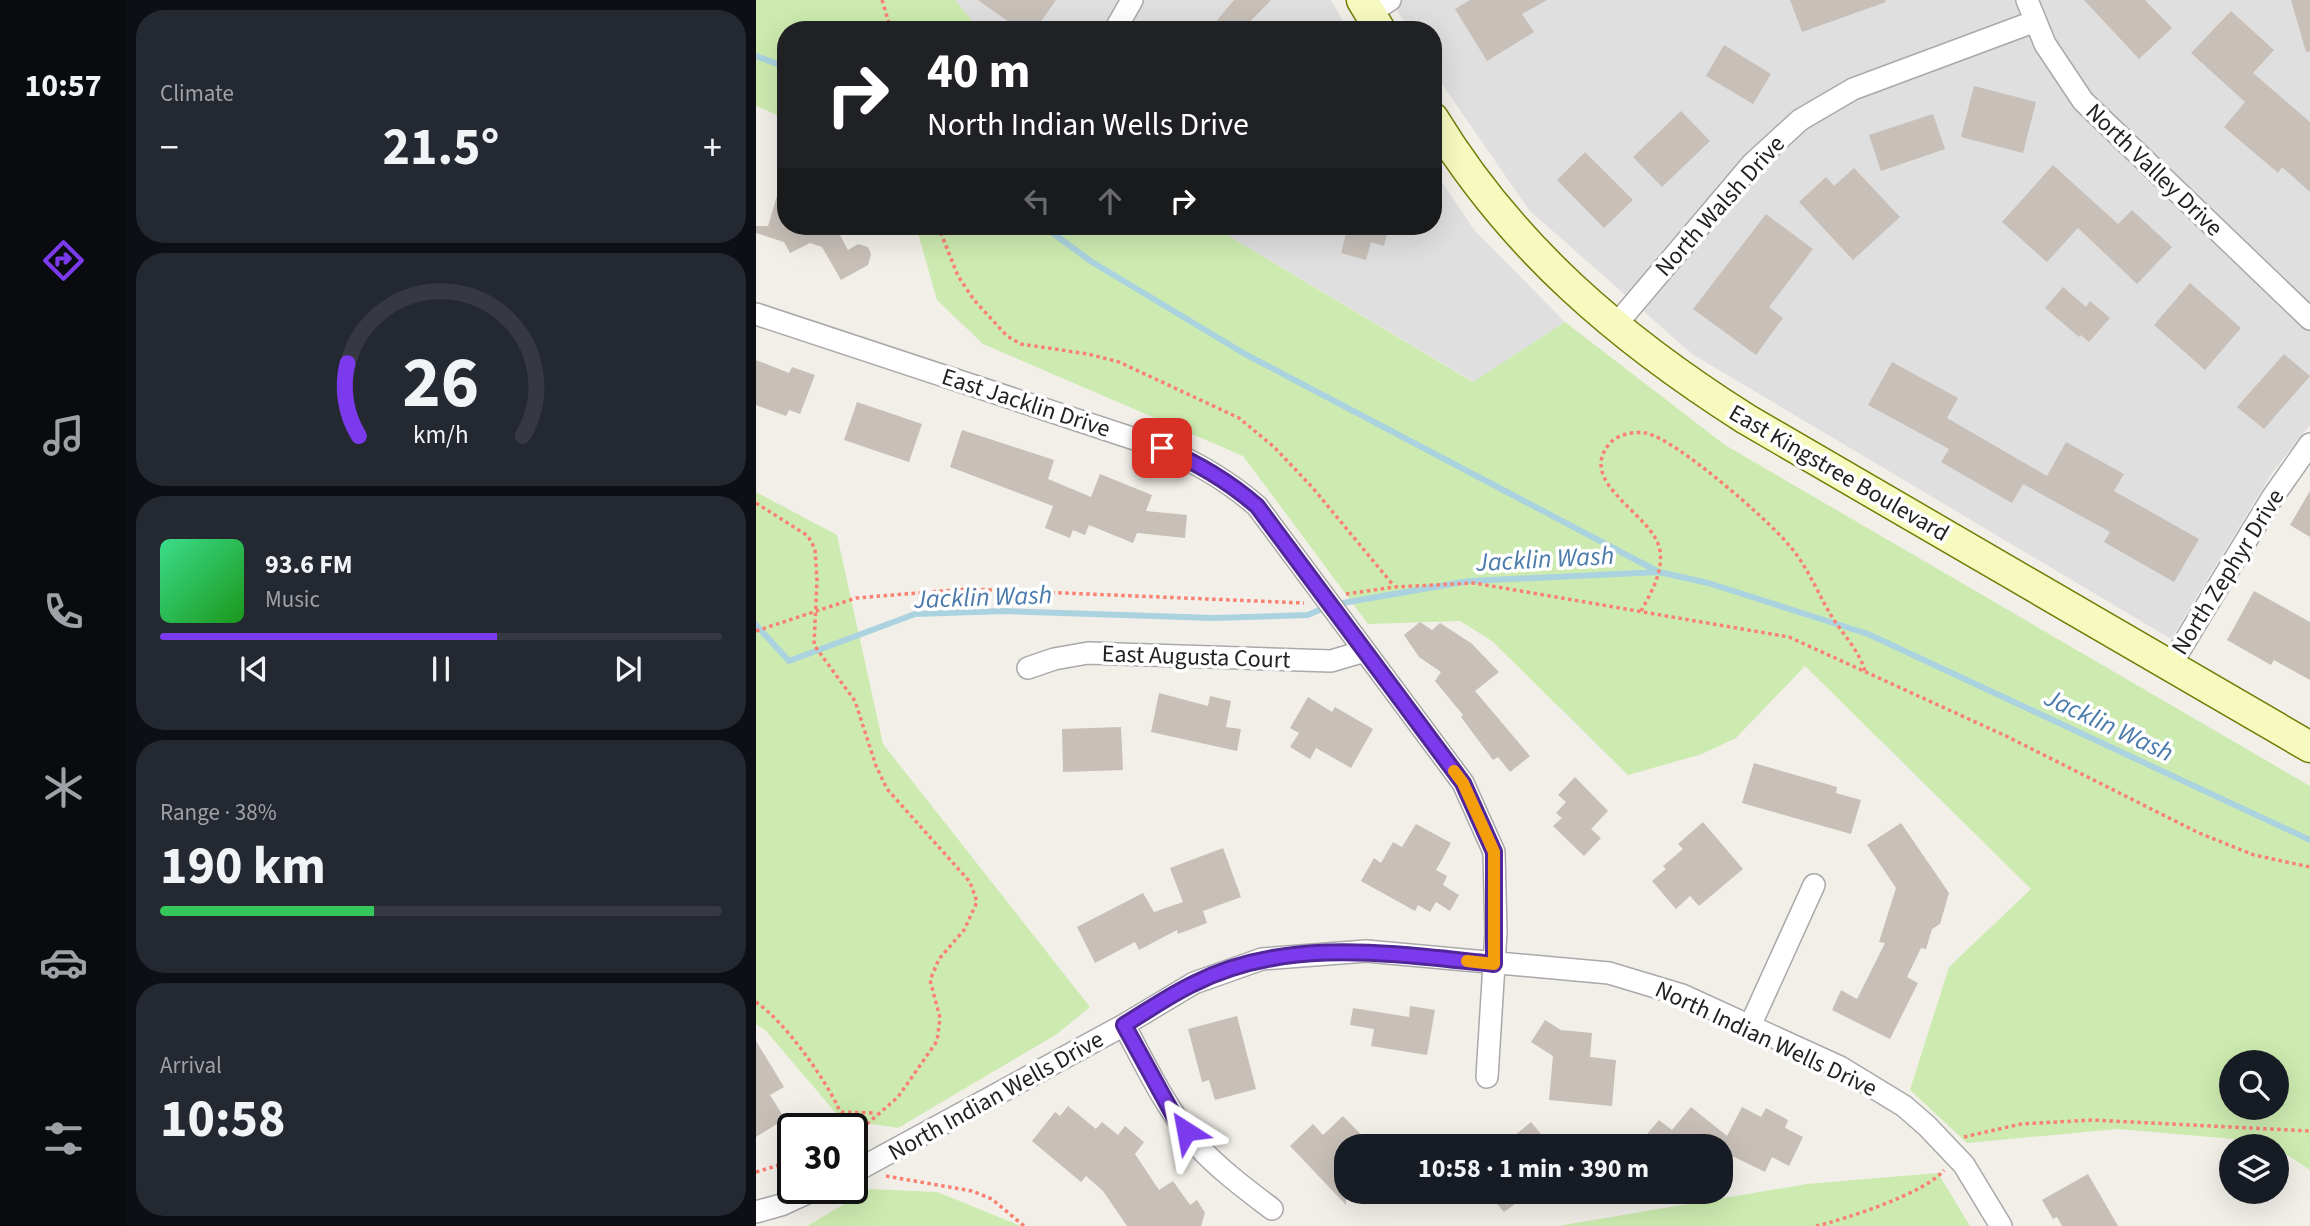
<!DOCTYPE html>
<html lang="en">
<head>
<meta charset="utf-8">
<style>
	:root { --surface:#171b24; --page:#242831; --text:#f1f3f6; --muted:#9ea1a6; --line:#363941; --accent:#7c3aed }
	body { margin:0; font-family:"Source Sans 3",sans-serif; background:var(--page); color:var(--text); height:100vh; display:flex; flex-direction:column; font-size:26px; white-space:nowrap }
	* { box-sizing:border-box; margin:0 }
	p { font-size:23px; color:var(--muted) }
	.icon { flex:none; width:38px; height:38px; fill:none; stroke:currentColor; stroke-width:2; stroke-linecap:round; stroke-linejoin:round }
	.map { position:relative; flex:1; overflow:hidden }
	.details { display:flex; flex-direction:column; gap:10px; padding:10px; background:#0d0f14; width:630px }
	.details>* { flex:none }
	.guide { position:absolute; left:21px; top:21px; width:665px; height:214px; border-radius:28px; box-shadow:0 7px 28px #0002; background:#202124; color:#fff; overflow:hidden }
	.controls { position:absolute; left:1463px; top:1050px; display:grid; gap:14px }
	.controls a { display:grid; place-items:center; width:70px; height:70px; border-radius:50%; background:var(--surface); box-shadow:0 7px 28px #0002; font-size:35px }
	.speed { position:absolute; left:21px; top:1113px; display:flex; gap:14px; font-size:35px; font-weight:700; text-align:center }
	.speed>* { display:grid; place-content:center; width:91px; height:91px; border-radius:50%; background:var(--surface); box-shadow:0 7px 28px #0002; line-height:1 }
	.speed .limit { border:4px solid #111; border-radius:10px; background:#fff; color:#111 }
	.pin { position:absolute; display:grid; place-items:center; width:60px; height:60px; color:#fff; margin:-30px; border-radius:14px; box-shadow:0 4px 10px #0006 }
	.me { position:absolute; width:77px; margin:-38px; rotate:326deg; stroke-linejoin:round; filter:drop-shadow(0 0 5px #0008) }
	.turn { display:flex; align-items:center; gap:24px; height:147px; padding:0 35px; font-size:32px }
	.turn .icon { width:91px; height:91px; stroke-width:2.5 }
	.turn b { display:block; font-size:49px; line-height:60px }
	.lanes { display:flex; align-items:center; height:66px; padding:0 35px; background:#0003; justify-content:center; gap:35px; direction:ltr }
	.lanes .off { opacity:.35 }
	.big { font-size:52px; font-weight:700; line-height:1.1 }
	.details .widget { flex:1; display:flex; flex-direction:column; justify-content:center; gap:10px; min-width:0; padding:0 24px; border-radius:28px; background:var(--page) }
	.details .dial { align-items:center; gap:0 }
	.dial svg { height:182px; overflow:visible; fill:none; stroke:var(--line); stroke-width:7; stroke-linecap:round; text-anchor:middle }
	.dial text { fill:var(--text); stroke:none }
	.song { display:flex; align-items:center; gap:21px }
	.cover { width:84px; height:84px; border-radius:10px; background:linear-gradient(135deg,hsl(150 70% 55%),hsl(120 70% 35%)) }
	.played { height:7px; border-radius:4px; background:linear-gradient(90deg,var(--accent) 60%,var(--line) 60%) }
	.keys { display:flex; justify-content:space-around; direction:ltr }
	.heat { display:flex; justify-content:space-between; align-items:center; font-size:38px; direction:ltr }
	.charge { height:10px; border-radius:5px; background:linear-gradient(90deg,#34c759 38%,var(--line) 0) }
	.trip { position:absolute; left:578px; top:1134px; width:399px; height:70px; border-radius:28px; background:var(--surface); box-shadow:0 7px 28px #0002; font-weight:700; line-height:70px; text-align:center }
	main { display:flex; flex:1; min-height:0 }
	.tabs { display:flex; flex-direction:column; width:126px; justify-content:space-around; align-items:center; background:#090b0e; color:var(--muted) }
	.tabs .icon { width:49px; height:49px }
	.tabs .selected { color:var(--accent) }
	.tabs b { font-size:32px; color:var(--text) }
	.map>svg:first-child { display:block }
	.residential { fill:#e0dfdf }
	.grass { fill:#cdebb0; fill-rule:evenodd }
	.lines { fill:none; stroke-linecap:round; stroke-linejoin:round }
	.stream { stroke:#aad3df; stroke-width:6 }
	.building { fill:#c7bfb8 }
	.street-casing { stroke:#a9a9a9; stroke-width:24 }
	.secondary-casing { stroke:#707d05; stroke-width:33 }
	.path { stroke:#fa8072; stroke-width:3.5; stroke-dasharray:3.5 3.5; stroke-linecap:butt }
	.street { stroke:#fff; stroke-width:21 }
	.secondary { stroke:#f7fabf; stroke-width:30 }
	.route-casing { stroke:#51269a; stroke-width:18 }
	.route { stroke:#7c3aed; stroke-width:12 }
	.slow { stroke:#f59e0b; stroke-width:12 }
	.labels { text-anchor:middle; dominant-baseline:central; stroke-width:7; stroke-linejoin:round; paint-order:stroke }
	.street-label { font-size:24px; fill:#222; stroke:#fff }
	.water-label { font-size:26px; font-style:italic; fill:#4a7aab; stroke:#fff }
</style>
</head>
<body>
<main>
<nav class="tabs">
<b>10:57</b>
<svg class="icon selected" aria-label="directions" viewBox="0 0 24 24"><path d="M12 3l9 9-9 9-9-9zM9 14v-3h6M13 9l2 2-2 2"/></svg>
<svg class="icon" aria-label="music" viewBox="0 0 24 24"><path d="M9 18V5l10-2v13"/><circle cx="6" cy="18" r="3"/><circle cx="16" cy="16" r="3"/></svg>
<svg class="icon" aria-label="phone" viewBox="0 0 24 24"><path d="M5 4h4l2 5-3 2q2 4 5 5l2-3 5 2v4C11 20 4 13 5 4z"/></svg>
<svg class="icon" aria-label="climate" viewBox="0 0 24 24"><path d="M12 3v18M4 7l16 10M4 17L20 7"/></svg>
<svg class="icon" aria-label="car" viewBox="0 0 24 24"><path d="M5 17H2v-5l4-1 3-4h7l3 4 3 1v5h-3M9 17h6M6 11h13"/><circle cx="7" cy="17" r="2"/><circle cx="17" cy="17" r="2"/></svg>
<svg class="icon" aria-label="filters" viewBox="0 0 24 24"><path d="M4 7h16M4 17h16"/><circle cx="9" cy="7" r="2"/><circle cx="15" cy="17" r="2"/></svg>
</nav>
<section class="details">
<div class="widget"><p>Climate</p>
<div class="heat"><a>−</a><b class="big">21.5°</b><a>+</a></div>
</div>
<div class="widget dial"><svg viewBox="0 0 100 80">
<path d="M14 69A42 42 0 1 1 86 69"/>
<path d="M14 69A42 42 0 0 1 9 37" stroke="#7c3aed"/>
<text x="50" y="56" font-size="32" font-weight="700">26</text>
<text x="50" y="72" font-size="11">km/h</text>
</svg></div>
<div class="widget">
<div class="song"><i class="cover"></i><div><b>93.6 FM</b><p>Music</p></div></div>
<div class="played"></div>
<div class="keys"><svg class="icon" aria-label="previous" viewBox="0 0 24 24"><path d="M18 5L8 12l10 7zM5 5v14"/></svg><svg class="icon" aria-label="pause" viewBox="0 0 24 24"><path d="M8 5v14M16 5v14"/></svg><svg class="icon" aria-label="next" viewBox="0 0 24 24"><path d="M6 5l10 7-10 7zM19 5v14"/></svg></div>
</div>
<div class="widget"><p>Range · 38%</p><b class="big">190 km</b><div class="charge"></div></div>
<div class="widget"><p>Arrival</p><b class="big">10:58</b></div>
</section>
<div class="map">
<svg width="1554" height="1226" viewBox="0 0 1554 1226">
	<rect width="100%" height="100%" fill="#f2efe9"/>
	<path class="residential" d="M199 0H575L592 30H224Z
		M635 0H1554V425L1516 473 1415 639 936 354 773 210 677 71V30H653Z
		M677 169 719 231 809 322 718 382 456 226H677Z"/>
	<path class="grass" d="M0 0H199L224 30H30V119L0 106Z
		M160 226H456L717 382 809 322 969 445 1554 786V1170L1512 1142 1362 1129 1211 1143 1154 1090 1193 967 1275 889 1049 666 980 738 946 754 872 775 736 641 704 621 612 624 487 456 227 344 181 300ZM1475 1062H1521V1108H1475Z
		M0 492 81 535 127 744 334 1007 301 1034 142 1128 85 1119 10 1031 0 1024Z
		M1182 1173 1214 1226H802L1051 1184Z
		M114 1189 181 1192 265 1226H51Z"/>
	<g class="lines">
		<path class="stream" d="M0 56 30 67
			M287 226 336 262 489 354 901 571
			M581 604 713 581 903 572 952 583 1112 634 1554 840
			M0 625 33 661 159 614 248 611 458 618 552 615 570 607"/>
	</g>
	<path class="building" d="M222 0H300L279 30H264Z
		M478 0H515L486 30H453Z
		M714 0H791L766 14 778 32 731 61 699 9Z
		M1034 0H1129L1130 2 1046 32Z
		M1328 0H1389L1416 28 1383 59Z
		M1535 0H1554V51L1550 52Z
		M1475 11 1518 50 1497 73 1554 122V192L1526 167 1522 173 1468 127 1489 102 1435 53Z
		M968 45 1015 74 997 104 950 76Z
		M1218 86 1280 102 1267 153 1205 137Z
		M925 111 954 141 906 187 877 157Z
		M1177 114 1189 149 1125 171 1113 135Z
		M829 152 877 200 848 228 801 180Z
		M1297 165 1362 224 1376 210 1416 247 1381 284 1322 228 1291 262 1246 222Z
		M1098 168 1144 217 1097 260 1043 202 1070 177 1078 186Z
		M26 179 30 180V226H79L92 250 102 244 112 247 115 254 112 265 85 280 66 247 54 243 34 253 28 242 0 233V226H12Z
		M1010 214 1057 249 1013 307 1027 318 1000 355 937 309Z
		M592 226H633L628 246 615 242 610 260 585 253Z
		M1434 283 1485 328 1449 370 1398 325Z
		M1307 287 1330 307 1334 301 1354 318 1333 342 1325 335 1323 337 1289 308Z
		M1528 354 1554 376 1508 429 1481 407Z
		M0 360 33 373 36 367 59 375 44 414 33 410 30 416 0 405Z
		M1136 362 1202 398 1191 418 1291 476 1310 442 1368 474 1358 491 1443 539 1418 582 1348 542 1354 532 1267 484 1256 503 1185 462 1193 449 1112 405Z
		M101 402 166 424 153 462 88 440Z
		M206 430 298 460 292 479 335 497 344 474 396 495 390 511 431 515 429 538 381 533 377 543 333 525 329 535 317 530 314 538 289 528 297 506 194 467Z
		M1554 491V537L1534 525Z
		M1498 591 1554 622V680L1518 660 1515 665 1471 640Z
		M664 622 676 630 684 623 715 643 743 672 719 691 774 756 754 772 742 757 737 760 705 717 707 715 679 681 685 672 663 657 648 635Z
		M403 693 452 706 454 696 475 701 470 727 485 729 481 751 395 732Z
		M552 697 576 712 579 707 617 729 595 768 560 748 554 759 534 747 543 733 534 728Z
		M365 727 367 770 307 772 306 729Z
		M998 763 1081 787 1080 793 1105 800 1095 834 986 803Z
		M819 777 852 811 835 829 845 838 828 856 797 826 806 818 800 813 810 802 802 795Z
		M947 822 987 869 943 906 934 896 920 909 896 881 910 869 907 866 927 849 922 844Z
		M1145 823 1193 893 1184 924 1176 929 1170 949 1165 948 1151 977 1162 983 1134 1039 1076 1010 1085 990 1101 999 1129 943 1123 942 1140 888 1111 845Z
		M660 824 695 843 680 870 691 876 687 885 703 895 694 911 680 902 674 912 662 905 659 911 605 881 618 858 625 863 637 842 646 847Z
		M467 848 485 897 447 911 451 923 422 934 421 930 383 950 379 942 339 963 321 927 387 893 398 912 427 902 414 868Z
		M654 1006 679 1010 671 1055 615 1046 618 1029 594 1025 597 1008 653 1017Z
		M481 1016 500 1089 459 1100 453 1080 446 1082 432 1029Z
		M789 1020 805 1030 836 1033 834 1057 860 1060 856 1106 793 1100 797 1056 775 1042Z
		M0 1041 28 1087 14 1095 29 1119 0 1137Z
		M312 1106 340 1129 346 1122 362 1135 369 1126 388 1142 379 1154 403 1190 417 1181 434 1205 441 1200 449 1213 445 1226H371L347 1191 330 1176 325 1182 276 1141 299 1112 304 1116Z
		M935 1107 971 1136 986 1107 1005 1117 1010 1108 1032 1120 1029 1128 1047 1137 1033 1166 1016 1157 1009 1172 964 1150V1146L950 1142 946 1146H881L903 1120 916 1130Z
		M587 1116 616 1146H590V1205L534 1146 557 1124 567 1135Z
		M775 1122 795 1146H746Z
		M1332 1174 1362 1226H1306L1301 1217 1297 1219 1286 1200Z
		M731 1192H756L763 1201 748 1212Z"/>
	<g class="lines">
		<g class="street-casing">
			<path id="street" d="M1271 0 1289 44 1327 101 1554 319
				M614 13 634 0
				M359 30 376 0
				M0 314 406 448C442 463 471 480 501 506L707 783 738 852 740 932 731 1077
				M858 327 996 164 1044 120 1097 89 1277 22
				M1414 666 1516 498 1554 444
				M272 668 298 659 332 653 575 661 609 651
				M368 1025C390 1066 411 1111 442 1146 464 1170 490 1189 516 1209
				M994 1026 1058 885
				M96 1173 368 1025 438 983 506 959 610 951 853 973 926 995 1084 1067 1148 1106 1171 1126 1208 1165 1245 1226
				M0 1212 25 1205 62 1188"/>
		</g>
		<g class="secondary-casing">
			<path id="secondary" d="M606 0 624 30
				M677 118C756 248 864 339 990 419L1554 747"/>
		</g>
		<path class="path" d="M126 0 135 30
			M182 226 202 276 218 300 251 336 265 344 332 354 363 362 483 418 518 447 556 487 638 586
			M0 503 52 536 59 549 61 580 58 645 99 701 120 766 131 789 214 882 221 902 208 930 183 959 174 980 184 1018 181 1041 142 1097 96 1137
			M590 594 638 587 718 583 1033 637 1250 736 1443 833 1498 855 1554 867
			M885 611C895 593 907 573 904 551 899 514 817 483 855 442 863 434 879 431 890 433 921 440 1010 518 1032 544 1050 564 1060 589 1073 612 1084 631 1103 650 1109 671
			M0 631 100 598 211 589 548 603
			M0 1002C29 1022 67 1076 82 1107 85 1114 85 1122 87 1129
			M85 1112 119 1113
			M1208 1137 1265 1124 1336 1120 1554 1131
			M96 1142 102 1149
			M0 1172 37 1161
			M130 1176 216 1191 236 1199 268 1226
			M1060 1226C1090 1219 1170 1193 1188 1170"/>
		<use href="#street" class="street"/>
		<use href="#secondary" class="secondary"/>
	</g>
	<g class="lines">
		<g class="route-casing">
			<path id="route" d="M406 448C442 463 471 480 501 506L707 783 738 852V964C639 954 531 936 437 984 414 995 391 1011 368 1025L419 1118 430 1131"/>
		</g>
		<use href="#route" class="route"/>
		<path class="slow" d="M698 771 707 783 738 852V964L711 961"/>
	</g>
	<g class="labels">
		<g class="street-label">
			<text transform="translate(1398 170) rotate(44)">North Valley Drive</text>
			<text transform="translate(964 206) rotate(-48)">North Walsh Drive</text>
			<text transform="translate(270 403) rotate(18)">East Jacklin Drive</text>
			<text transform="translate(1083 473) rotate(30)">East Kingstree Boulevard</text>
			<text transform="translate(1472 572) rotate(-58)">North Zephyr Drive</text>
			<text transform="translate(440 657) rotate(2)">East Augusta Court</text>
			<text transform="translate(1010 1039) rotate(25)">North Indian Wells Drive</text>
			<text transform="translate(240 1096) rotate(-29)">North Indian Wells Drive</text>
		</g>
		<g class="water-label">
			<text transform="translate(789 559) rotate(-3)">Jacklin Wash</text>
			<text transform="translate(227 597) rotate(-2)">Jacklin Wash</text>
			<text transform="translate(1353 725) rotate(25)">Jacklin Wash</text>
		</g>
	</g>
</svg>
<div class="controls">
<a><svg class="icon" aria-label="search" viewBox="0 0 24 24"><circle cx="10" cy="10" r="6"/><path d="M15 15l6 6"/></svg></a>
<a><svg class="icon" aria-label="layers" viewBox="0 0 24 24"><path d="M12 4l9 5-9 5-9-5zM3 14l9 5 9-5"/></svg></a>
</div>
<div class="speed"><div class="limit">30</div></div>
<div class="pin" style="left:406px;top:448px;background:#d93025"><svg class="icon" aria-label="arrive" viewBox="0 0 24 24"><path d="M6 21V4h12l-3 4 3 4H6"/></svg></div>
<svg class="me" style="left:430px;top:1131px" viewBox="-20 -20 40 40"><path d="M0-17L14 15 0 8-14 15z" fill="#7c3aed" stroke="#fff" stroke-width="4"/></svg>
<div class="trip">10:58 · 1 min · 390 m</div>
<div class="guide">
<div class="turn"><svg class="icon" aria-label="right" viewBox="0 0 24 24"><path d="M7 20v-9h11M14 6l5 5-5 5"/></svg><div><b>40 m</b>North Indian Wells Drive</div></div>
<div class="lanes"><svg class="icon off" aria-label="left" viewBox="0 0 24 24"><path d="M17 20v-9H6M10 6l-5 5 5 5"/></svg><svg class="icon off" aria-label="ahead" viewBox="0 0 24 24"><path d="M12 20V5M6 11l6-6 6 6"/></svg><svg class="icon" aria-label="right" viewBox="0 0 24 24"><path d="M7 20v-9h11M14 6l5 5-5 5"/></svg></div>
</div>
</div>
</main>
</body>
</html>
